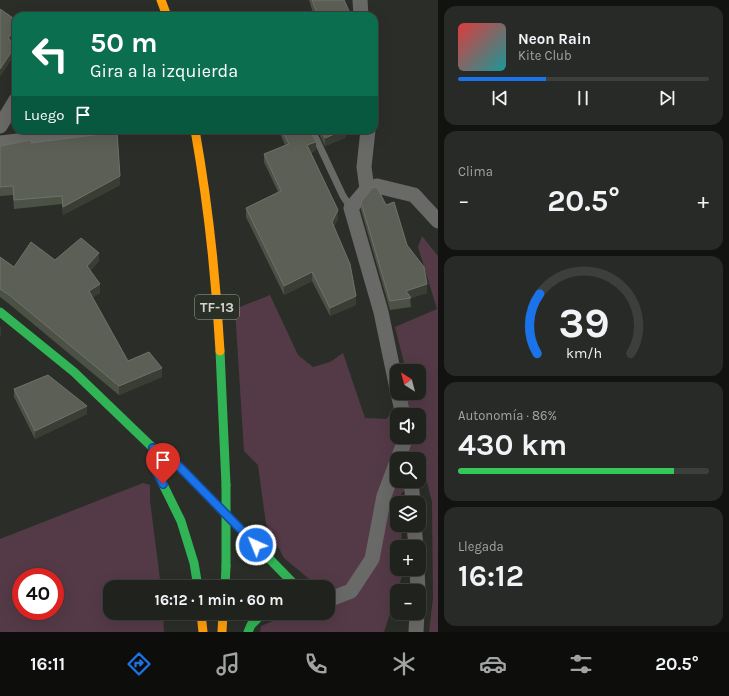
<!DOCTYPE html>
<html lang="es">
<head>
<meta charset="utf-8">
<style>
	:root { --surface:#20221e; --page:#282a27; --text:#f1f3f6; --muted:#a2a4a4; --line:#3d3f3c; --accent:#1a73e8 }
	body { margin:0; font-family:Karla,sans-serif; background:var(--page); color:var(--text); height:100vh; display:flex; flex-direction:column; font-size:15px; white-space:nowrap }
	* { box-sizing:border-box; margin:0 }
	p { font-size:13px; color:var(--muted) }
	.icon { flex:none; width:22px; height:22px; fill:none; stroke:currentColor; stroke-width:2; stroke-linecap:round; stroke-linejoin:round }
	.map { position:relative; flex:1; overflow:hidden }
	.details { display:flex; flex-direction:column; gap:6px; padding:6px; background:#121310; width:291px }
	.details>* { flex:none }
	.banner { position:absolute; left:12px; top:12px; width:366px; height:122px; border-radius:12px; box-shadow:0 4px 16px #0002,0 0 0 1px var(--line); background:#0b6e4f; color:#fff; overflow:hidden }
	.needle { width:26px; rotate:324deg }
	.fabs { position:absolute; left:390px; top:364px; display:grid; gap:8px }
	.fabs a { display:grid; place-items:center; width:36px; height:36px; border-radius:8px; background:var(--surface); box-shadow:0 4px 16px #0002,0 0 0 1px var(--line); font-size:20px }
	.speed { position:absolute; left:12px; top:568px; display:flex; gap:8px; font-size:20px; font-weight:700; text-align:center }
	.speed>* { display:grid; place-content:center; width:52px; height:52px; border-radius:50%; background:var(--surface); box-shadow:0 4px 16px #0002,0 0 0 1px var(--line); line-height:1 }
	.speed .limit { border:6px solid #d22; background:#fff; color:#111 }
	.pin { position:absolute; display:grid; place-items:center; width:34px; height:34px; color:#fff; margin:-41px -17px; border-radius:50% 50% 50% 0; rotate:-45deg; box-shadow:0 0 4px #0007 }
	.pin .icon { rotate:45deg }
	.me { position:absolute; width:44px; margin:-22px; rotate:316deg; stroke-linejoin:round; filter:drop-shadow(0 0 3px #0008) }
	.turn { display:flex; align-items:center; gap:14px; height:84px; padding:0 12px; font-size:18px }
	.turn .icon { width:52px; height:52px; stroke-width:2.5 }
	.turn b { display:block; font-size:28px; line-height:34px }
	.then { display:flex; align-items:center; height:38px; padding:0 12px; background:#0003; gap:8px; font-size:15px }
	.big { font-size:30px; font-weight:700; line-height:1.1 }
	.details .tile { flex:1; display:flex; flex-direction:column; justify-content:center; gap:6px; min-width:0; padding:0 14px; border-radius:12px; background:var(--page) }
	.details .dial { align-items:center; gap:0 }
	.dial svg { height:104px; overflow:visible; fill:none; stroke:var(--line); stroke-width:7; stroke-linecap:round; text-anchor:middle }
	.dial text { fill:var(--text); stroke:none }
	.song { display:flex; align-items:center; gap:12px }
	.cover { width:48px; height:48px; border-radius:6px; background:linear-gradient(135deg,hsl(0 70% 55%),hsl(180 70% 35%)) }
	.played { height:4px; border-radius:2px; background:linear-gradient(90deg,var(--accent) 35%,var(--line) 35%) }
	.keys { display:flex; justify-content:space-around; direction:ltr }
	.heat { display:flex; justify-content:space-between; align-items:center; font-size:22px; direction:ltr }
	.charge { height:6px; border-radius:3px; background:linear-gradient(90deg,#34c759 86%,var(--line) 0) }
	.trip { position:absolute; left:103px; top:580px; width:232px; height:40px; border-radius:12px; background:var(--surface); box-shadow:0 4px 16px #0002,0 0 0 1px var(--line); font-weight:700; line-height:40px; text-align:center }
	.tabs { display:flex; height:64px; justify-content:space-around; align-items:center; background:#0d0e0c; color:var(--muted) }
	.tabs .icon { width:28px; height:28px }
	.tabs .current { color:var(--accent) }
	.tabs b { font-size:18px; color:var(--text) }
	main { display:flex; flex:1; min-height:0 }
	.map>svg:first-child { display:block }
	.green { fill:#543a47; fill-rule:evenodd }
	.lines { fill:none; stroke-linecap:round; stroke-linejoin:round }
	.lane { stroke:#696a68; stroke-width:7 }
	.street { stroke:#696a68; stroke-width:15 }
	.fast { stroke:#30b455; stroke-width:9 }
	.slow { stroke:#ff9f0a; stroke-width:9 }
	.jam { stroke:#e5322d; stroke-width:9 }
	.fast-bridge { stroke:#30b455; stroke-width:9 }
	.wall { fill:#4c5146 }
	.shaded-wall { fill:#393d34 }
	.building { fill:#5b5f55; stroke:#6e7268 }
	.route-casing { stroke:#114b97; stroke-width:10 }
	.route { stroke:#1a73e8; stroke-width:7 }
	.labels { text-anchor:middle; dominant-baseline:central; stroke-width:4; stroke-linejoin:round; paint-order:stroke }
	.shield { fill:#2b3026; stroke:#a1a49d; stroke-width:1 }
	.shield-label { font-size:14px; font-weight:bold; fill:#d3d6d0 }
</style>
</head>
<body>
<main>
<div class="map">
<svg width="438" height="632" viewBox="0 0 438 632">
	<rect width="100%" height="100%" fill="#2b2e28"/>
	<path class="green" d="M422 236 438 256V632H429L433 598 432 502 424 470 419 474V459H397V481H413L401 494V503H397V525H401L402 547H397V569H402V576L384 632H260L261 626 292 613H328V587H312L314 583 284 558 266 524 258 465 244 451 235 309 270 295 298 355 313 367 330 362 343 353 365 418 386 419 412 393H419V371H406L395 327 437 309 418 247ZM397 415H419V437H397Z
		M143 483 150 485V501L161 587H110V613H163L164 632H0V539ZM21 577H55V611H21Z"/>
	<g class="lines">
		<path class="lane" d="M312 130 343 196 351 208"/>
		<path class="street" d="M360 0 361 16
			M0 126 16 100
			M0 143 110 130
			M367 189 364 167 368 130
			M397 389 381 312 351 208 367 189 377 186 414 195 438 221
			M398 393 403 415
			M398 459 406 437
			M411 481 413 503
			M414 525 416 547
			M417 569 418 591
			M328 600 351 591 372 559 384 496 397 461
			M416 632 417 613"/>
		<path class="fast" d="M0 312 74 372 153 448 166 453 297 587
			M220 351 226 485
			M153 448 155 468 181 521 194 563 198 587
			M225 587 226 566
			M248 632 251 625 263 613"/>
		<path class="slow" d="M161 0 167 16
			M195 130C208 203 216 278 220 351
			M201 613 203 632
			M222 632 223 613"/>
		<path class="jam" d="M288 587 292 583"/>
		<path class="fast-bridge" d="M226 485V566"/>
	</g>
	<path class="wall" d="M309 0H344L349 16H314Z
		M279 130H310L316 150 311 153 338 219 334 226 356 305 330 316 312 281 284 295 246 217V208L278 192 264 162V154L285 145 279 131Z
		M317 130H347L345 138 325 146Z
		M31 143 120 185 63 215 62 204 14 209 13 195 0 196V146Z
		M361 202 386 205 407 245 427 293 410 298 411 307 390 310 361 210Z
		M0 257 14 267 55 260 99 261 90 271 100 293 92 297 128 361 162 377 119 395 8 303 0 297Z
		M14 389 87 414 35 439 14 397Z"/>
	<path class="shaded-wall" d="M349 11V16H339Z
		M16 26V35L8 48V39Z
		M16 45V53L0 77V69Z
		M344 130H347L345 138 325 146V138Z
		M316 142V150L307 154V145Z
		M120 176V185L63 215V207Z
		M338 210V219L332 231V222Z
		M99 253V261L87 275V266Z
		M312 272V281L284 295V286Z
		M100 284V293L89 300V291Z
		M427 284V293L406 299V291Z
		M356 296V305L330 316V308Z
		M0 327H1V335L0 336Z
		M162 368V377L119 395V386Z
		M87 406V414L35 439V431Z"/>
	<path class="building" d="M312 0H344L349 11 339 16H318Z
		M0 9 16 20V26L8 39 16 43V45L0 69Z
		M282 130H310L316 142 307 145 338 210 332 222 350 264 356 296 330 308 312 272 284 286 246 208 281 191 264 154 289 144Z
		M321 130H344L325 138Z
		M117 132 120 176 63 207 62 196 14 200 13 186 0 187V146L31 140V143Z
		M377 187 386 205 394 202 407 245 424 267 427 284 406 291 411 298 390 301 361 202 372 188Z
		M81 238 99 253 87 266 100 284 89 291 128 361 149 352 162 368 119 386 8 294 0 289V257L14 267 31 242 55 260Z
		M48 375 87 406 35 431 14 389Z"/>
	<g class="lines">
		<g class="route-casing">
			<path id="route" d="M163 484 155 468 153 448 166 453 256 545"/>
		</g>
		<use href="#route" class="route"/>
	</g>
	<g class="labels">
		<rect class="shield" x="195" y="295" width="44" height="24" rx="3"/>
		<g class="shield-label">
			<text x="217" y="307">TF-13</text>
		</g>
	</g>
</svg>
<div class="fabs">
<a><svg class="needle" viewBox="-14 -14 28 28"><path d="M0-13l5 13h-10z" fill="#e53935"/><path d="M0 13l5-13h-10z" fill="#a2a4a4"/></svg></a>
<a><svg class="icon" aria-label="sound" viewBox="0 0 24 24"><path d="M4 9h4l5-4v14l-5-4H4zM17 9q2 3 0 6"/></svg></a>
<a><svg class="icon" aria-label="search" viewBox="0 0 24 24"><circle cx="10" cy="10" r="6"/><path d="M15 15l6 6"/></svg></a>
<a><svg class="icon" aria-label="layers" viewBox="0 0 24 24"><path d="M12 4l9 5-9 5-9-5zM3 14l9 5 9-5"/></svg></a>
<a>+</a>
<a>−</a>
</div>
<div class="speed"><div class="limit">40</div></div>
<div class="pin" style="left:163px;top:484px;background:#d93025"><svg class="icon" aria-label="arrive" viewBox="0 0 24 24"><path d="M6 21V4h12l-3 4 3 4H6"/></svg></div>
<svg class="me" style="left:256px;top:545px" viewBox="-20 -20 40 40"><circle r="17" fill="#1a73e8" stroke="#fff" stroke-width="3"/><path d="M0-11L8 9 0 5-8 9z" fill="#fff"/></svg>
<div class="trip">16:12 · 1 min · 60 m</div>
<div class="banner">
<div class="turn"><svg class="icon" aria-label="left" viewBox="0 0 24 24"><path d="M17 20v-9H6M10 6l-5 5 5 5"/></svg><div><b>50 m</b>Gira a la izquierda</div></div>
<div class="then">Luego<svg class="icon" aria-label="arrive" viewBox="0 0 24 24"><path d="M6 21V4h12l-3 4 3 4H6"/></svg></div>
</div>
</div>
<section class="details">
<div class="tile">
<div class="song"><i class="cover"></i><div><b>Neon Rain</b><p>Kite Club</p></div></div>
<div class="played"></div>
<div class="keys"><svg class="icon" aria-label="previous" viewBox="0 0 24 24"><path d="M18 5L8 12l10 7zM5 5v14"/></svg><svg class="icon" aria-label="pause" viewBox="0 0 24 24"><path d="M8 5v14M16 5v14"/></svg><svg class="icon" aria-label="next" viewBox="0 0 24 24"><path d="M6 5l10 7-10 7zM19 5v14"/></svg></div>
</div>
<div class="tile"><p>Clima</p>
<div class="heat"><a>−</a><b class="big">20.5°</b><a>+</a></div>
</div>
<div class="tile dial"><svg viewBox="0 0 100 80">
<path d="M14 69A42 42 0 1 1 86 69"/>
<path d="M14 69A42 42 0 0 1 16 23" stroke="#1a73e8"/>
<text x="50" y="56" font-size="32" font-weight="700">39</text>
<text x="50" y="72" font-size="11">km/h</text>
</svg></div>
<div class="tile"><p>Autonomía · 86%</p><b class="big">430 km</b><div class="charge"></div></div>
<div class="tile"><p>Llegada</p><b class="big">16:12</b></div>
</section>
</main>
<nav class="tabs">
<b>16:11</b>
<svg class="icon current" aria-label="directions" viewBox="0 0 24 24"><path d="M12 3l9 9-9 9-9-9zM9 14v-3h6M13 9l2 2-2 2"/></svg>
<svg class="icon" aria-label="music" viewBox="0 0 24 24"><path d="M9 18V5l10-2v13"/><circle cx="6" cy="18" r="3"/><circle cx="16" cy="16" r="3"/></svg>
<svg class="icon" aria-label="phone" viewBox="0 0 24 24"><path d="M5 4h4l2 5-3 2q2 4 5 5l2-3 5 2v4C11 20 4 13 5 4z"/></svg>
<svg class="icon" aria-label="climate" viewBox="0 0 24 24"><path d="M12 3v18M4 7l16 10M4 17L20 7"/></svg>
<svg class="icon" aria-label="car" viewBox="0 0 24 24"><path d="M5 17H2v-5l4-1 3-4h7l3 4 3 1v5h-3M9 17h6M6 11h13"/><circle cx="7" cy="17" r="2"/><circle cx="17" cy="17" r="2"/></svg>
<svg class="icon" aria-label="filters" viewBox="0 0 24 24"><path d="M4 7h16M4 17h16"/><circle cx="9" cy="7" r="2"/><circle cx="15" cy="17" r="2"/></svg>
<b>20.5°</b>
</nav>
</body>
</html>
